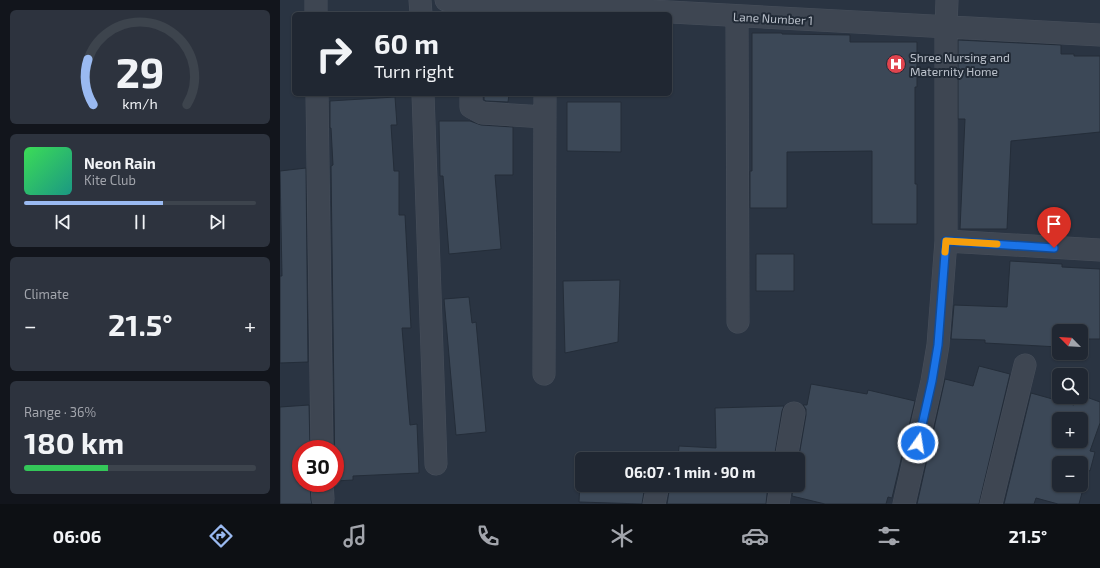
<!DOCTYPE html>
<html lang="en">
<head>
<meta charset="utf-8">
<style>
	:root { --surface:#202732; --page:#2d333e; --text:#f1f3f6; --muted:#a2a5ac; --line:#3d444d; --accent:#9abaf1 }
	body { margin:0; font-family:"Exo 2",sans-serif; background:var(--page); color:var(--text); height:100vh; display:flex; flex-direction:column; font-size:15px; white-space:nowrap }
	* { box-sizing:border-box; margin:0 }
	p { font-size:13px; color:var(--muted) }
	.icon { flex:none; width:22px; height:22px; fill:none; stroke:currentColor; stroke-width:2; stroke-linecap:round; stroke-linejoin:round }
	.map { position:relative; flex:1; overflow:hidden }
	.details { display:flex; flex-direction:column; gap:10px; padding:10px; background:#12151c; width:280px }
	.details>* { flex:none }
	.hud { position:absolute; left:12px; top:12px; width:380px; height:84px; border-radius:6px; box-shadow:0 1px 3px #0004,0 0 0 1px var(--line); background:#202732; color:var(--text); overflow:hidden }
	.needle { width:26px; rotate:294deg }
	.controls { position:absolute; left:772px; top:324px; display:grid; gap:8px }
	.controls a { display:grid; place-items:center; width:36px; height:36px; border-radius:6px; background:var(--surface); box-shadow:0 1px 3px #0004,0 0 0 1px var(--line); font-size:20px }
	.speed { position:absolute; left:12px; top:440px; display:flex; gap:8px; font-size:20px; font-weight:700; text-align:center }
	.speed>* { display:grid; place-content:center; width:52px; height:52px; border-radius:50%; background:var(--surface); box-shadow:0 1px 3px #0004,0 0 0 1px var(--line); line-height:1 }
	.speed .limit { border:6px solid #d22; background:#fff; color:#111 }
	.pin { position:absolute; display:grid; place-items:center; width:34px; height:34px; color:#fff; margin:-41px -17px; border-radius:50% 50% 50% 0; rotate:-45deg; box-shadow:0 0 4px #0007 }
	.pin .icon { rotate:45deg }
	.me { position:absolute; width:44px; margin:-22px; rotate:13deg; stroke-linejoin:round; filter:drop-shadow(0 0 3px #0008) }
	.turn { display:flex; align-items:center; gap:14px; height:84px; padding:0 16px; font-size:18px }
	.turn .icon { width:52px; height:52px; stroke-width:2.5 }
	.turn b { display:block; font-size:28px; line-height:34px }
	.big { font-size:30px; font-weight:700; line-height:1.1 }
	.details .tile { flex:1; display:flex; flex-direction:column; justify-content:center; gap:6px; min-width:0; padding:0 14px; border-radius:6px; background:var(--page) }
	.details .dial { align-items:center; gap:0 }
	.dial svg { height:104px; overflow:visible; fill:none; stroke:var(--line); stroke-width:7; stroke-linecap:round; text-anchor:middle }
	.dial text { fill:var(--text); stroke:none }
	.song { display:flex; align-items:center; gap:12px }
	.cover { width:48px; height:48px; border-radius:6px; background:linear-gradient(135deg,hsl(130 70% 55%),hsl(170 70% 35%)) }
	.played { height:4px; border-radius:2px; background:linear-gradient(90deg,var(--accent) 60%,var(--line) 60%) }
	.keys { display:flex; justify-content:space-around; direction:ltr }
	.heat { display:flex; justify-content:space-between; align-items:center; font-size:22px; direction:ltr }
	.charge { height:6px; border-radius:3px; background:linear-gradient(90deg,#34c759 36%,var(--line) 0) }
	.trip { position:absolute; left:295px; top:452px; width:230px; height:40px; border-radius:6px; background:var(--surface); box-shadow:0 1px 3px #0004,0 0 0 1px var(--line); font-weight:700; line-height:40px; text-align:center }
	.dock { display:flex; height:64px; justify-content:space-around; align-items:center; background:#0d1014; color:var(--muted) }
	.dock .icon { width:28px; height:28px }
	.dock .active { color:var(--accent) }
	.dock b { font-size:18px; color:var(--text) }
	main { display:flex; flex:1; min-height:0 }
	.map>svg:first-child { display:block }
	.building { fill:#3c4857; stroke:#242d39; fill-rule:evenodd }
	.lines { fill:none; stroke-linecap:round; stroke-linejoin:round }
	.minor-casing { stroke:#474f5b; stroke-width:23 }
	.minor { stroke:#3e4652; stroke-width:22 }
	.route-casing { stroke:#114b97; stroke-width:10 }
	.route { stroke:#1a73e8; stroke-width:7 }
	.slow { stroke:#f59e0b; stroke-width:7 }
	.labels { text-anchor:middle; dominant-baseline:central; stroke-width:4; stroke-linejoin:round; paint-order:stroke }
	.street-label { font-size:12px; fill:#bbc1cb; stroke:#222b37 }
	.poi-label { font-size:12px; fill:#bbc1cb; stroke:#222b37; text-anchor:start }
</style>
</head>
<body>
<main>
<section class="details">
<div class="tile dial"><svg viewBox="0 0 100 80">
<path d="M14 69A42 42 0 1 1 86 69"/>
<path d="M14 69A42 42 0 0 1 10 34" stroke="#9abaf1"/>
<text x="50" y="56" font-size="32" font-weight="700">29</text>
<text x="50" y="72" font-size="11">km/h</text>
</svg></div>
<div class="tile">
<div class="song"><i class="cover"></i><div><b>Neon Rain</b><p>Kite Club</p></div></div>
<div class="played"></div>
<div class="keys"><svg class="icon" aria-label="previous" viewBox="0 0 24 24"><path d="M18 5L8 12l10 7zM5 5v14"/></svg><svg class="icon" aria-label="pause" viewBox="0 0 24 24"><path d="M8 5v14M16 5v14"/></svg><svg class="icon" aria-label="next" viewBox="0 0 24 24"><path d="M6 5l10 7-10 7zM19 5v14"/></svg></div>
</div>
<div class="tile"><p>Climate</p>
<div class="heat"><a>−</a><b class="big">21.5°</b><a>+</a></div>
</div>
<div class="tile"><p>Range · 36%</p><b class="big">180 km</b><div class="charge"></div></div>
</section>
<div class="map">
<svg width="820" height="504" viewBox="0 0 820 504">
	<rect width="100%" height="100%" fill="#2a3442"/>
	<path class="building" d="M472 33H502V34L570 35V42H637V87H635V184H637V224H592V151L507 152V208H470V171H472Z
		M678 40 781 45V54H794V56H820V132L731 141 727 229H680L685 119H678Z
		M204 94H229L228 102 206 101 204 100Z
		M115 97 117 125H111L114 171H119V215H125L131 328H122L130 425 137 424 139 473 73 476V480L55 481 51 166 53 165 51 128H50V101Z
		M287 102H341V152L287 151Z
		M159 121H190L201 125 233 127V175H215L221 249 169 254 163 176H160Z
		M26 168 28 362 0 363V276H2L0 171Z
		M476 254H514V291H476Z
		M730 261 782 264V267L820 269V339H801V331H779V347L705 343V340L671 339 674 305 727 307Z
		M340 280 338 342 285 353 283 281Z
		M189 297 192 323 196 322 206 432 176 435 164 299Z
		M699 366 730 374 699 504H637L665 379 693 386Z
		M531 384 587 394 588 390 635 401 612 498 608 497 606 504H545L512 496 513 485H518V462L526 415V409L523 405H527Z
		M751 393 794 405 797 397H801V395L820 402V423L810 451 815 452 810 471 808 470 799 504H778L756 498 754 504H724ZM779 419H801V441H779ZM779 463H801V485H779Z
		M29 405 30 449H21V483H30L31 500 32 504H0V407Z
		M504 406 502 411 494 459H398L399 446 436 448 435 408Z
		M301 459H309H302V485H365L362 504 299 502Z
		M390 485H488L486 504H387Z"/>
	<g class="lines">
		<g class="minor-casing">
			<path id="minor" d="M36 0V14
				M140 0 141 14
				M166 0 820 35
				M457 16 458 322
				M37 94 42 449
				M143 94 156 464
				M191 94V107L202 113 265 117
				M666 241 820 250
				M264 374 265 94
				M506 459 514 413
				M42 483 43 499
				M374 504 378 485
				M498 504 501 485
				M624 504 652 381 658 345 666 241V27L667 0
				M711 504 745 365"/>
		</g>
		<use href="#minor" class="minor"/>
	</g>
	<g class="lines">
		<g class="route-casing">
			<path id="route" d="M638 443 652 381 658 345 666 241 774 248"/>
		</g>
		<use href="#route" class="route"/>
		<path class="slow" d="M665 252 666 241 717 244"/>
	</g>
	<defs>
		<g id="hospital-disc" transform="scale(1)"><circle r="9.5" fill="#e0444e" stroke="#222b37"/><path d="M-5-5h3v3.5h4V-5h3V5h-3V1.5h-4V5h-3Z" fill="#fff"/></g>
	</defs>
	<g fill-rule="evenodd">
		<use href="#hospital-disc" x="616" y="64"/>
	</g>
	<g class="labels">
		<g class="street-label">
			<text transform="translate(493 18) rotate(3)">Lane Number 1</text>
		</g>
		<g class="poi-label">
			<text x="630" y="57">Shree Nursing and<tspan x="630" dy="14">Maternity Home</tspan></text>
		</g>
	</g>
</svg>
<div class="controls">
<a><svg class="needle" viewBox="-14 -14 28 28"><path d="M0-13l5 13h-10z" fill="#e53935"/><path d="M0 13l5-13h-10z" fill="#a2a5ac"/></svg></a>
<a><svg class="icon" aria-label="search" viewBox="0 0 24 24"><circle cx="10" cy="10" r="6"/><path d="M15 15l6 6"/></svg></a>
<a>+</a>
<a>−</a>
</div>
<div class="speed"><div class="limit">30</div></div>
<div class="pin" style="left:774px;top:248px;background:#d93025"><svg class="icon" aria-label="arrive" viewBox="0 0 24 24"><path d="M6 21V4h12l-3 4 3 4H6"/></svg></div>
<svg class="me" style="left:638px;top:443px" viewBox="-20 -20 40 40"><circle r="17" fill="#1a73e8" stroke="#fff" stroke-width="3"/><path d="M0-11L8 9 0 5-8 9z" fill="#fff"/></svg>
<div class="trip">06:07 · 1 min · 90 m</div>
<div class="hud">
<div class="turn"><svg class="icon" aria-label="right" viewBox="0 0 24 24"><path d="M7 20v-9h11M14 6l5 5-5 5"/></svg><div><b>60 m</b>Turn right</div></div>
</div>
</div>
</main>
<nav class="dock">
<b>06:06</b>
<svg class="icon active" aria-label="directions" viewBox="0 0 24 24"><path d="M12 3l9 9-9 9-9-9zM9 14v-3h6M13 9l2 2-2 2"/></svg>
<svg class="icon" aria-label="music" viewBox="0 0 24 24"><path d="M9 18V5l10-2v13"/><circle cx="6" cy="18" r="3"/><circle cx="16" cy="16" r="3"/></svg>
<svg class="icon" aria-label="phone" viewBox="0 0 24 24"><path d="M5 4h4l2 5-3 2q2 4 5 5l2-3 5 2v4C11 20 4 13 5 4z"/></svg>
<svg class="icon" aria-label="climate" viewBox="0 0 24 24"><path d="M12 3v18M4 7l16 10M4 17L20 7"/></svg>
<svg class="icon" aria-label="car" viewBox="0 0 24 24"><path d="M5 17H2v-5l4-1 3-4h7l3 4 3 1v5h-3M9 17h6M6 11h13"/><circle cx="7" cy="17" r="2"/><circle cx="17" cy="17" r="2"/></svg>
<svg class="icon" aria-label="filters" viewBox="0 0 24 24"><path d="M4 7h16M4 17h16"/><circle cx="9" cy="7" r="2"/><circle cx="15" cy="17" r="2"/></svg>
<b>21.5°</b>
</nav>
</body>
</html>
